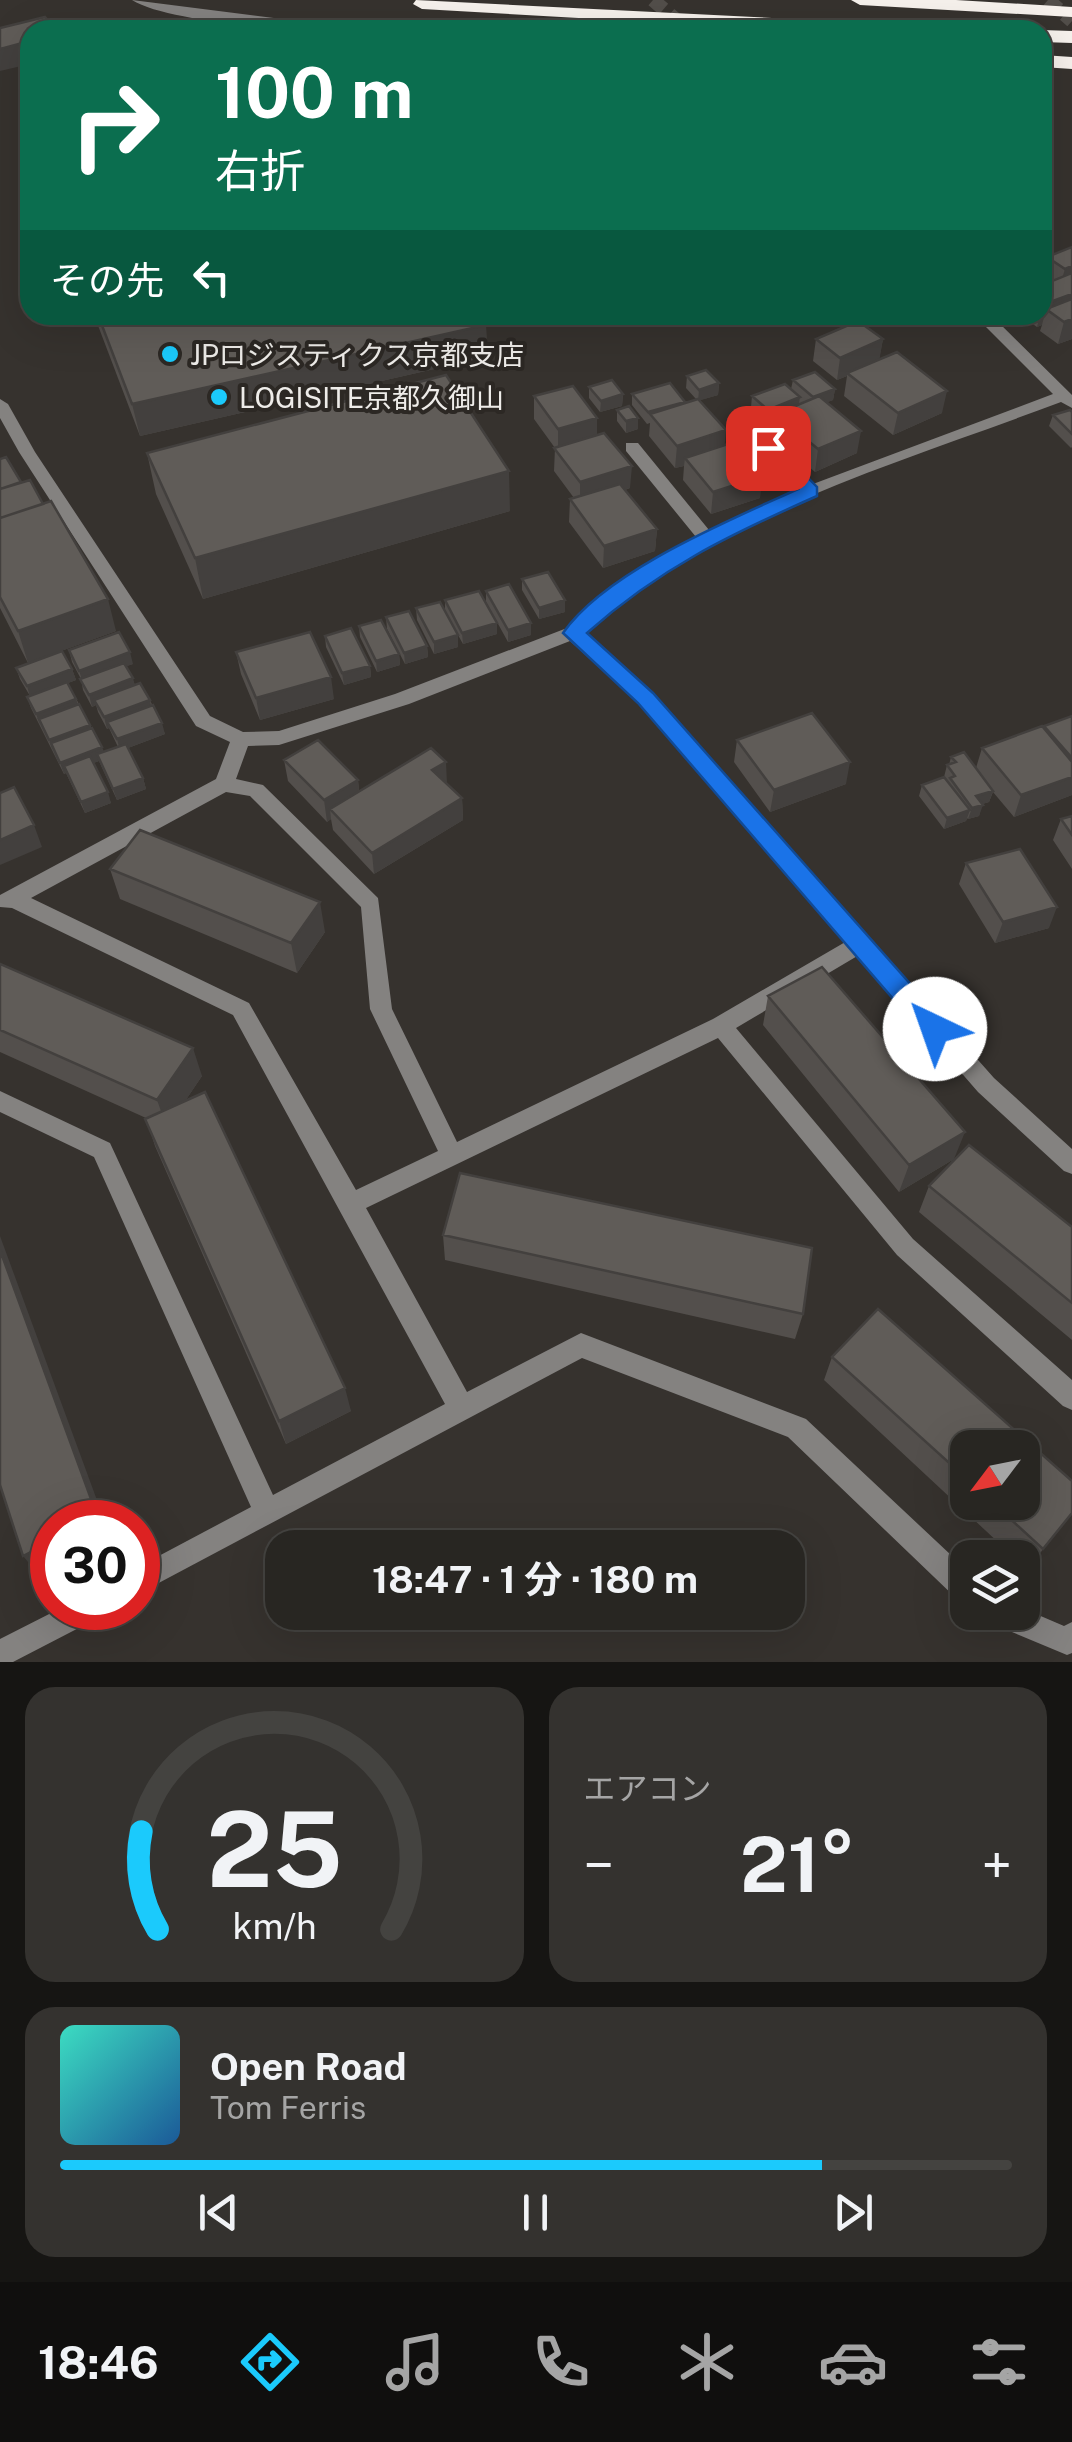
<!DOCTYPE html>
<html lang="ja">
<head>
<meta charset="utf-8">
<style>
	:root { --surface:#282622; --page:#34322f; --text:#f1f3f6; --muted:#a5a5a5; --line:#444340; --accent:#1bcafc }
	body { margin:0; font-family:"Public Sans","Noto Sans JP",sans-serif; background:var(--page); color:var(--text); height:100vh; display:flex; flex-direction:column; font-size:38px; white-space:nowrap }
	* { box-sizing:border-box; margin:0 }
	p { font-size:32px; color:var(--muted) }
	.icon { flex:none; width:55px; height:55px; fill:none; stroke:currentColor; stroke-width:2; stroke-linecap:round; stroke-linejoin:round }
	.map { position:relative; height:1662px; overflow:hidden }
	.side { display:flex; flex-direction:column; gap:25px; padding:25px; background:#161513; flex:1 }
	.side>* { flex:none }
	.hud { position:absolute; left:20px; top:20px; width:1032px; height:305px; border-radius:30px; box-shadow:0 10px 40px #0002,0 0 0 2px var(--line); background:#0b6e4f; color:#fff; overflow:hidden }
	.needle { width:65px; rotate:238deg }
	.fabs { position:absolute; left:950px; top:1430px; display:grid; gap:20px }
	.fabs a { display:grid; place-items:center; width:90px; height:90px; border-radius:20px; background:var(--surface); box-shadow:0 10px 40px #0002,0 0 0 2px var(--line); font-size:50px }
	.speed { position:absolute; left:30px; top:1500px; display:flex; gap:20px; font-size:50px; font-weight:700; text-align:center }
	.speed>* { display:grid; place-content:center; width:130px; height:130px; border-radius:50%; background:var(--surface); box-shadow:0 10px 40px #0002,0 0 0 2px var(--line); line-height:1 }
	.speed .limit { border:15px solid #d22; background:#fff; color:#111 }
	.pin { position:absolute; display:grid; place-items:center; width:85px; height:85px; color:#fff; margin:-42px; border-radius:20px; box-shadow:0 5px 15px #0006 }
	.me { position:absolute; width:110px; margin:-55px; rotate:318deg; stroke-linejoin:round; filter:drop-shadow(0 0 8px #0008) }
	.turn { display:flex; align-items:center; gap:35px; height:210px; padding:0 30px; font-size:45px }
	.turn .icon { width:130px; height:130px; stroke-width:2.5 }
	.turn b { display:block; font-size:70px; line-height:85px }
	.then { display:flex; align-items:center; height:95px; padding:0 30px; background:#0003; gap:20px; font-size:38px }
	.big { font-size:75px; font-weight:700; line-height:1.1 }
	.side .tile { flex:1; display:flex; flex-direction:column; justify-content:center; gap:15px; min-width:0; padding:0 35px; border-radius:30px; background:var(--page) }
	.side .dial { align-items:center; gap:0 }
	.dial svg { height:260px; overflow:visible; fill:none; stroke:var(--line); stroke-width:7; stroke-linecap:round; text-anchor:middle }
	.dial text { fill:var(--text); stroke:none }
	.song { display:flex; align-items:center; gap:30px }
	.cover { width:120px; height:120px; border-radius:15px; background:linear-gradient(135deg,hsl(170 70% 55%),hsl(210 70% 35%)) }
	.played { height:10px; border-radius:5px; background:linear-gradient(90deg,var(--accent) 80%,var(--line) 80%) }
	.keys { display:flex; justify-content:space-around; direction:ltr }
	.heat { display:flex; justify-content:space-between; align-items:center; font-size:55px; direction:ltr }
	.side .tiles { flex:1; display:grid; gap:25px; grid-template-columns:1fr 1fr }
	.tile:last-child { grid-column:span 2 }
	.trip { position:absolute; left:265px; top:1530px; width:540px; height:100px; border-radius:30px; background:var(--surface); box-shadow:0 10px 40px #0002,0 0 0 2px var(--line); font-weight:700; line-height:100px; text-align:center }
	.menu { display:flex; height:160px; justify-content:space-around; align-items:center; background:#100f0e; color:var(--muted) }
	.menu .icon { width:70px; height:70px }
	.menu .current { color:var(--accent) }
	.menu b { font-size:45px; color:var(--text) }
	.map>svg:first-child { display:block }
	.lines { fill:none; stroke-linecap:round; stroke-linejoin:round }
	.street-tunnel { stroke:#524e4a; stroke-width:14; stroke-dasharray:14 8; stroke-linecap:butt }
	.street { fill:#848280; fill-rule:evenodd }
	.highway { fill:#f6f1ec; fill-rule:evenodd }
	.wall { fill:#534f4c; fill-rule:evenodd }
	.shaded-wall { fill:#43403e }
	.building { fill:#605c58; stroke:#43403e; stroke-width:2.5 }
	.route { fill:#1a73e8; stroke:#114b97; stroke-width:2.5 }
	.poi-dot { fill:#1bcafc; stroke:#2c2824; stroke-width:4 }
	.labels { text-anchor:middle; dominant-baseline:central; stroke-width:8; stroke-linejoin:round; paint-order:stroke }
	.far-poi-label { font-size:28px; fill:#eeece9; stroke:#2c2824; text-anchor:start }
</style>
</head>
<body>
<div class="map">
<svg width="1072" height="1662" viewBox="0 0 1072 1662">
	<rect width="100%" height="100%" fill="#36322e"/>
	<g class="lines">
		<path class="street-tunnel" d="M653 0 688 30
			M1048 0 1072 21"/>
		<path class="street" d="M132 0 337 26 343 30C296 30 169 23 132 0Z
			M974 315H991L1072 395V408L1061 402C921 455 752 504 631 593 614 605 600 620 585 633L653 693 994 1078 1072 1149V1174L1064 1171 978 1092 859 955 736 1028 913 1239 1072 1380V1410L1063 1406 897 1255 718 1038 366 1208 467 1392 581 1333 806 1419 968 1571V1603L958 1600 788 1437 582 1358 138 1594V1567L251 1507 94 1157 0 1112V1091L110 1143 273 1495 445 1404 233 1015 12 908 0 907V895L216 779 230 742 196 726 19 452 0 418V399L8 404 35 452 210 716 243 732 279 731 395 694 567 628 618 585 696 537 626 451V443H638L709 530 799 489 763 452V444H775L813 484 1053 394ZM570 641 639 703 847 941 713 1019 457 1142 392 1009 378 898 263 785 236 779 248 746 279 745 409 704ZM226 792 250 796 361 907 370 1009 438 1151 356 1190 249 1003 31 898Z
			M61 1608H102L98 1618 13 1662H0V1639Z
			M1022 1608 1064 1626 1072 1622V1653L1067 1655 988 1622 984 1612H1022Z"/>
		<path class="highway" d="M416 0 890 24 899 30H791L422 9 413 4Z
			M851 0H956L1072 7V17L860 5Z
			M1042 30 1072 31V43L1042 42Z
			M1042 55 1072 57V69L1042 67Z"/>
	</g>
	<path class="wall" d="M1072 247V339L1058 344 1040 331 1042 325 1037 327 1020 315H1042V285L1047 283 1042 280V274L1047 257Z
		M94 315H480L486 325 487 357 140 436Z
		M816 339H883L879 359 942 413 893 435 844 396 847 376 837 380 813 361Z
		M687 376 719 383 718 395 700 400 725 445 760 498 711 514 683 480 684 466 675 468 649 436 650 423 647 424 632 405V394L685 403 696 399 686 388Z
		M793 380 835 389 833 400 827 402 857 453 815 472 773 436 776 417 766 421 751 407 752 396 791 389Z
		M589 387 623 394 622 406 600 412 589 398Z
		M534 396 597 435 630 488 625 490 657 529 655 551 603 568 569 522 570 499 574 498 554 471 555 448 534 419Z
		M617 410 638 418V429L626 433 617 421Z
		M1072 412V447L1071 448 1049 426 1053 415Z
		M147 453 510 511 203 599 156 494Z
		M0 459 21 482 116 631 28 663 0 608Z
		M522 579 565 600V612L539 619 522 590Z
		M486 591 531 623V635L508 642 486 602Z
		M445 600 497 623V634L463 644 449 619 458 635V647L434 654 417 620 416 608 445 612Z
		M386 617 427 646 428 657 405 664 387 629Z
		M359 626 399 654 400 665 377 672 360 637Z
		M325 636 370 666 371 677 344 685 326 647Z
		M69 650 133 664 126 666 135 685 150 700 165 734 128 748 143 778 146 789 117 800 99 761 93 763 111 803 85 813 66 773 64 774 31 708 27 697 30 696 20 679 16 668 72 669 76 680 68 683 104 752 118 747 109 728 107 729 98 712 96 705 92 707 83 690 81 679 72 662Z
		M236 652 334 699 260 720 241 674Z
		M1072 716V795L1014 817 993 792 989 802 982 804 979 816 968 819 967 818 966 821 944 829 919 796 922 785 944 777 947 765H949L951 757 976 768 982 748 1044 729V726Z
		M737 740 846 784 770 812 734 762Z
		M284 760 358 780 359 791 447 784 462 798 463 820 374 874 333 830 331 819 327 822 288 781Z
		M1072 816V869L1053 840 1061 819Z
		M966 863 1049 928 995 943 959 884Z
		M110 869 325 932 297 973 120 899Z
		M0 964 202 1076 185 1101 351 1411 286 1444 155 1146 146 1118 0 1052Z
		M768 996 954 1159 899 1192 763 1025Z
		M929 1186 1072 1227V1340L919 1212Z
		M443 1235 803 1314 795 1339 445 1260Z
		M832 1357 1072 1514 1027 1569 1022 1564V1558H1015L824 1380ZM968 1448 1022 1502H968Z"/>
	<path class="shaded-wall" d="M30 41V64L0 71V49Z
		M1072 266V286L1058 291 1065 269Z
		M1072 294V313L1046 309 1042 325 1037 327 1040 315H1042L1043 305Z
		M1072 319V339L1058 344 1064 322Z
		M486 325 487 357 140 436 132 404Z
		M883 339 879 362 847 373V376L837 380 840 358Z
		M719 383 718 395 698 401 699 390Z
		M835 389 833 400 811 409 813 397Z
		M947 391 942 413 893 435 898 413Z
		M623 394 622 406 600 412 601 401Z
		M800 397 798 409 776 414V417L766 421 768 410Z
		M597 418V440L558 452V429Z
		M638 418V429L626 433V421Z
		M726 430 724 453 685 458 684 466 675 468 677 446Z
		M861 431 857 453 815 472 818 449Z
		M632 466 630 488 580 504V482Z
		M509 471 510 511 203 599 195 558Z
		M763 476 760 498 711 514 713 492Z
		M657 529 655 551 603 568 604 546Z
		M108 599 116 631 28 663 18 631Z
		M565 600V612L539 619V608Z
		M497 623V634L463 644 462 633Z
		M531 623V635L508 642V630Z
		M458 635V647L434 654V642Z
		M427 646 428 657 405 664 404 653Z
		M130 652 133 664 83 682 79 671Z
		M399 654 400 665 377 672 376 661Z
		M370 666 371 677 344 685 342 673Z
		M72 669 76 680 30 697 27 686Z
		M331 677 334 699 260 720 256 698Z
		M133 678 136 690 94 700 96 705 92 707 89 695Z
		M76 699 80 710 39 719 40 725 36 714Z
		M150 700 152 712 107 722 109 728 107 729 104 717Z
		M162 723 165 734 120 751 117 739Z
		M90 725 93 736 51 743 53 751 49 740Z
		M102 747 106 759 97 754 99 761 67 773 64 766 66 773 64 774 60 763Z
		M446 762 447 784 432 770Z
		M850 762 846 784 770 812 774 790Z
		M1072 777V795L1014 817 1021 795Z
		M143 778 146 789 117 800 113 789Z
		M358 780 360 802 330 809 331 819 327 822 324 800Z
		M993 791 989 802 973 807 976 796Z
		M108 792 111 803 85 813 81 802Z
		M462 798 463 820 374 874 372 853Z
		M983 805 979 816 968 819 972 808Z
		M970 810 966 821 944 829 947 818Z
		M34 825 42 847 0 865V840Z
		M320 902 325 932 297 973 291 943Z
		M1057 907 1049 928 995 943 1003 922Z
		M193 1048 202 1076 167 1128 157 1100Z
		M965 1132 954 1159 899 1192 909 1165Z
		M0 1236 105 1522H89L0 1250Z
		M345 1388 351 1411 286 1444 279 1421Z
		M52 1541V1568L39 1575 23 1556Z"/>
	<path class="building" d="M45 17 56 30H30V41L0 49V28Z
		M1072 247V266L1065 269 1047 257Z
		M1072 273V294L1042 305V285Z
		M1072 299V319L1064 322 1046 309Z
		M98 315H480L486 325 132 404Z
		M858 321 883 339 840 358 816 339Z
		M897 352 947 391 898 413 847 373Z
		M706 370 719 383 699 390 687 376Z
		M815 372 835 389 813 397 793 380Z
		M446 375 509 471 195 558 147 453Z
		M612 380 623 394 601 401 589 387Z
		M670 383 685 402 648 412 632 394Z
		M785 384 800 397 768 410 752 396Z
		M573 386 597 418 558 429 534 396Z
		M819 396 861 431 818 449 776 414Z
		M698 399 726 430 677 446 650 414Z
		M629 406 638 418 626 421 617 410Z
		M1070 410 1072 412V434L1053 415Z
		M604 433 632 466 580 482 554 448Z
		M734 442 763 476 713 492 685 458Z
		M6 457 21 482 0 489V459Z
		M30 480 43 504 0 518V489Z
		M620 484 657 529 604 546 570 499Z
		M51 501 108 599 18 631 0 597V518Z
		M548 572 565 600 539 608 522 579Z
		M509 584 531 623 508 630 486 591Z
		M479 591 497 623 462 633 445 600Z
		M440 602 458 635 434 642 416 608Z
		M409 611 427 646 404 653 386 617Z
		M381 620 399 654 376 661 359 626Z
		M351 628 370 666 342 673 325 636Z
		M119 632 130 652 79 671 69 650Z
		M310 632 331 677 256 698 236 652Z
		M62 651 72 669 27 686 16 668Z
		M124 663 133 678 89 695 80 679Z
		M67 682 76 699 36 714 27 697Z
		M140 683 150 700 104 717 94 700Z
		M79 704 90 725 49 740 39 719Z
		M153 705 162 723 117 739 107 722Z
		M812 713 850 762 774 790 737 740Z
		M1072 716V758L1044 726Z
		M1042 726 1072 762V777L1021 795 982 748Z
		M92 728 102 747 60 763 51 743Z
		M318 740 358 780 324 800 284 760Z
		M126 744 143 778 113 789 97 754Z
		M431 748 446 762 432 770 462 798 372 853 330 809Z
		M964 752 993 791 976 796 983 805 972 808 950 778 955 776 947 765 956 762 951 757Z
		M90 756 108 792 81 802 64 766Z
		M944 777 970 810 947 818 922 785Z
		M14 787 34 825 0 840V793Z
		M1072 816V835L1061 819Z
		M140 830 320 902 291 943 110 869Z
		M1020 849 1057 907 1003 922 966 863Z
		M0 964 193 1048 157 1100 0 1030Z
		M822 967 965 1132 909 1165 768 996Z
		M205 1092 345 1388 279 1421 145 1119Z
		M969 1145 1072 1227V1303L929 1186Z
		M460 1173 812 1248 803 1314 443 1235Z
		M0 1250 98 1518 89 1522H52V1541L23 1556 0 1485Z
		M878 1309 1072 1481V1513L1043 1549 992 1502H1022V1448H968V1480L832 1357Z"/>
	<path class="route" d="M768 442 775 444 817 487V496C729 535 660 568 587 633L653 693 944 1022 947 1029 944 1037 935 1040 926 1037 638 703 563 633C606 571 730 520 798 489L759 448Z"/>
	<g class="poi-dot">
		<circle cx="170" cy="354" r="10"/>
		<circle cx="219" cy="397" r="10"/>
	</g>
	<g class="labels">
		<g class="far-poi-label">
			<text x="190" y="354">JPロジスティクス京都支店</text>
			<text x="239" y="397">LOGISITE京都久御山</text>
		</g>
	</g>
</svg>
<div class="fabs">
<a><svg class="needle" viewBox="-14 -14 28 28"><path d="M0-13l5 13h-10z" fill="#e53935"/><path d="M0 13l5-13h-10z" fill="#a5a5a5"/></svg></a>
<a><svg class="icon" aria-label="layers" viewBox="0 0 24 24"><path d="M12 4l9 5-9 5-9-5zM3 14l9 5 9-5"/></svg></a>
</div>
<div class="speed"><div class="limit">30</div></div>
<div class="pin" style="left:768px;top:448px;background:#d93025"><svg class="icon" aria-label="arrive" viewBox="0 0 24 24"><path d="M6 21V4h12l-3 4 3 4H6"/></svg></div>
<svg class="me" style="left:935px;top:1029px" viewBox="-20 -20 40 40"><circle r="19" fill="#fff"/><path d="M0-13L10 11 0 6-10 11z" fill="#1a73e8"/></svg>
<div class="trip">18:47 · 1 分 · 180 m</div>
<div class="hud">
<div class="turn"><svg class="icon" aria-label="right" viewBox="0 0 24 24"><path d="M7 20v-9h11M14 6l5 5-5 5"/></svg><div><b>100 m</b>右折</div></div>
<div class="then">その先<svg class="icon" aria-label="left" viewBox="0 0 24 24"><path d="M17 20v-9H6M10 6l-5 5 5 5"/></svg></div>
</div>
</div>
<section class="side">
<div class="tiles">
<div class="tile dial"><svg viewBox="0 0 100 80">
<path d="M14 69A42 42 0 1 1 86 69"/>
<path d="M14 69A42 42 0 0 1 9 39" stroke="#1bcafc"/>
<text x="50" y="56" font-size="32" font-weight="700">25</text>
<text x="50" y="72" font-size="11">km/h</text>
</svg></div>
<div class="tile"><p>エアコン</p>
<div class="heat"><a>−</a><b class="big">21°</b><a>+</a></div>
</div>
<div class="tile">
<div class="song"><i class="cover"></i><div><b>Open Road</b><p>Tom Ferris</p></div></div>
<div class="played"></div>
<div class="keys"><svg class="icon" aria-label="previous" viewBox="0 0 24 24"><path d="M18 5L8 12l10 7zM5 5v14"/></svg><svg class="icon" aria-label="pause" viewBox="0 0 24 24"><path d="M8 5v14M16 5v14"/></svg><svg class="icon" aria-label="next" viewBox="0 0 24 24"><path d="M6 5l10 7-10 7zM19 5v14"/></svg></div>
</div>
</div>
</section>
<nav class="menu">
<b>18:46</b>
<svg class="icon current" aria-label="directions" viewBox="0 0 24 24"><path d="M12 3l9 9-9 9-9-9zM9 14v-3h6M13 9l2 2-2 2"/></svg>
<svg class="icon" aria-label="music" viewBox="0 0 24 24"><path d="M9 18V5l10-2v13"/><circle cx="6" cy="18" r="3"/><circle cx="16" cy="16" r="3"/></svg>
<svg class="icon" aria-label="phone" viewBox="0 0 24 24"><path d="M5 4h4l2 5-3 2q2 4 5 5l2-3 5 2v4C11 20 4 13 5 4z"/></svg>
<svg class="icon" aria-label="climate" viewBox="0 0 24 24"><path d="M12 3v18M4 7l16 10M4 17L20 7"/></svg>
<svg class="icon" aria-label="car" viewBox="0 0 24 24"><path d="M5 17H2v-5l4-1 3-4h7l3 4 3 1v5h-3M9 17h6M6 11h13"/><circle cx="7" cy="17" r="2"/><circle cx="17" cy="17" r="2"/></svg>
<svg class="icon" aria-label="filters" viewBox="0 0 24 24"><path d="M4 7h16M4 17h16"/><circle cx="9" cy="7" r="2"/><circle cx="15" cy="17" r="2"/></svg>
</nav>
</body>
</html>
